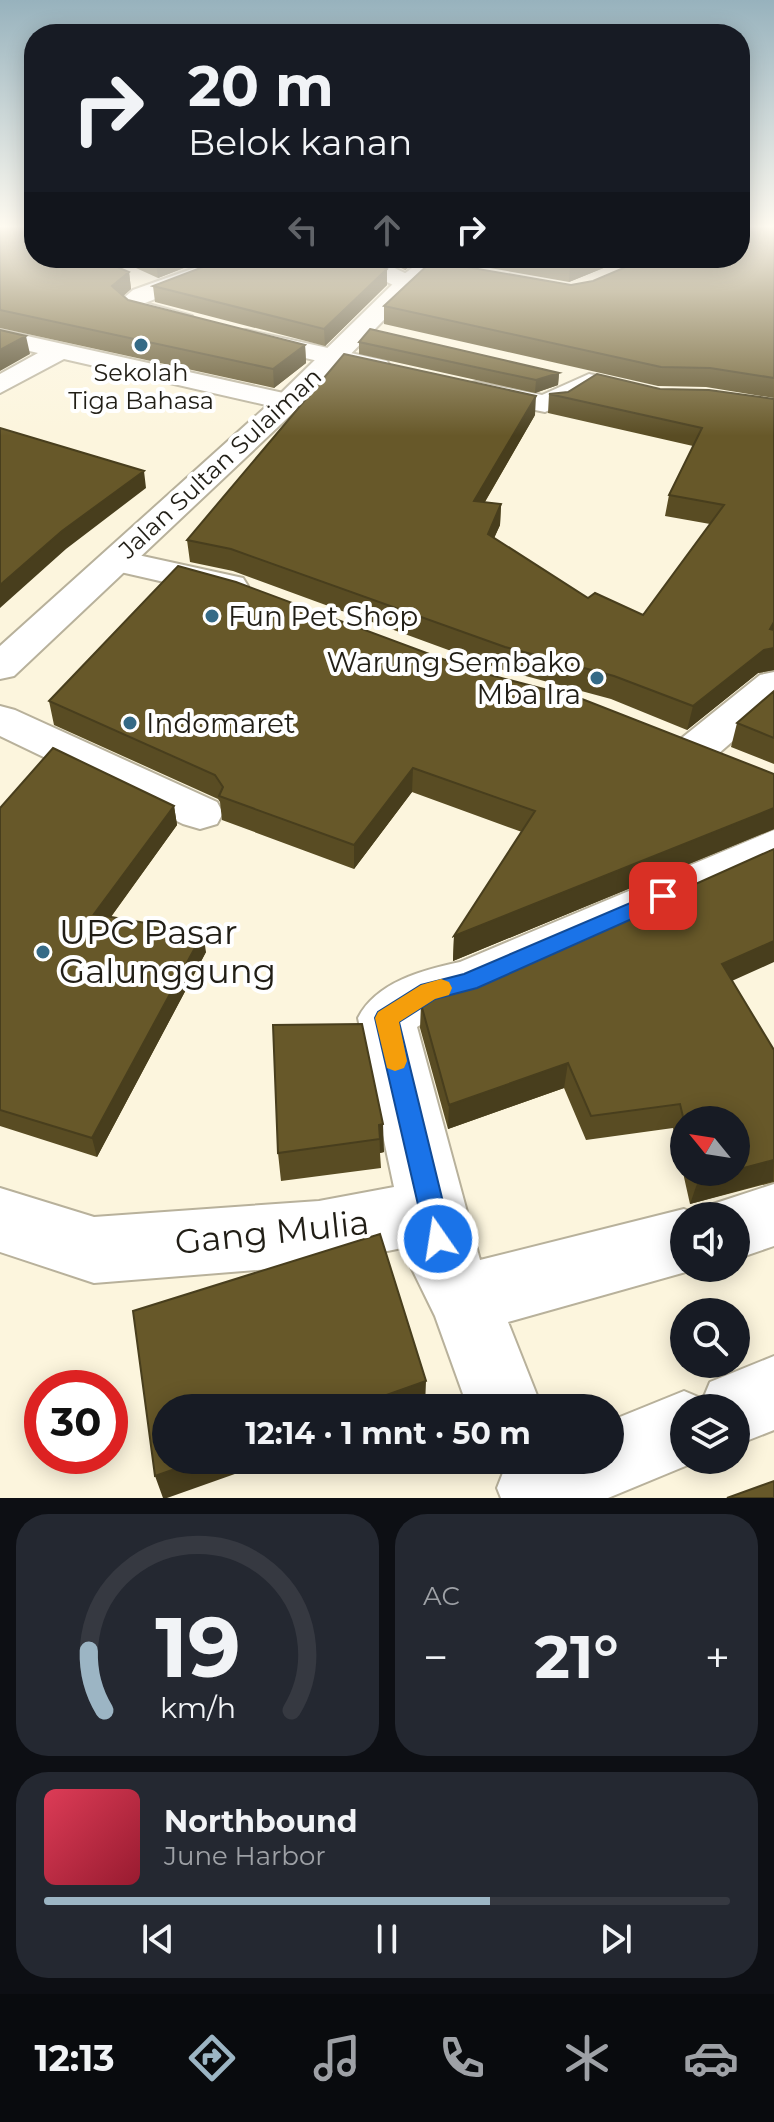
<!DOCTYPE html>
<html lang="id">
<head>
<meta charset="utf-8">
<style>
	:root { --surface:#171b24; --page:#242831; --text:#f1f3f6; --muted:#9ea1a6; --line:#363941; --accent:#9cb5c4 }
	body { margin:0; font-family:Montserrat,sans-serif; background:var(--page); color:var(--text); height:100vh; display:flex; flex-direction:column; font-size:30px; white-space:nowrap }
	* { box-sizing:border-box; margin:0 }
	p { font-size:26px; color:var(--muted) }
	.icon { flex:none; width:44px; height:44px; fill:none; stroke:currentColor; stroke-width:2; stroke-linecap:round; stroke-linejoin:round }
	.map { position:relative; height:1498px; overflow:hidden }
	.panel { display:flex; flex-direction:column; gap:16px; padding:16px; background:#0d0f14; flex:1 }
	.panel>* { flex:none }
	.top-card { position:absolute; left:24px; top:24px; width:726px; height:244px; border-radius:32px; box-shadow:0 4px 20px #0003; background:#171b24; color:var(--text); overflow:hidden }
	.needle { width:52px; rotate:300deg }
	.controls { position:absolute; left:670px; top:1106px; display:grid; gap:16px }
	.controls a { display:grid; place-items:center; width:80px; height:80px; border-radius:50%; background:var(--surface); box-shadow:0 4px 20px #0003; font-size:40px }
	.speed { position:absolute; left:24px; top:1370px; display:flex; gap:16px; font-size:40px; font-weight:700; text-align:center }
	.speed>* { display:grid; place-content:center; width:104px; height:104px; border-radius:50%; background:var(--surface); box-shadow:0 4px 20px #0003; line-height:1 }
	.speed .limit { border:12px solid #d22; background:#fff; color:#111 }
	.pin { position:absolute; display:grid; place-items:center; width:68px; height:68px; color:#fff; margin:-34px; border-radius:16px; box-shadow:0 4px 12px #0006 }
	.me { position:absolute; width:88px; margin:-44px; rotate:347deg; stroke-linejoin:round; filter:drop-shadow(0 0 6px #0008) }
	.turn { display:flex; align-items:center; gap:28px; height:168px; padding:0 32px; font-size:36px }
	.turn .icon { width:104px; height:104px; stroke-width:2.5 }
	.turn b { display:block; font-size:56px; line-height:68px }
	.lanes { display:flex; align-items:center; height:76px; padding:0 32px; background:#0003; justify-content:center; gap:40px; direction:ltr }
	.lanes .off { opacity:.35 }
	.big { font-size:60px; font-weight:700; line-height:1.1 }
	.panel .widget { flex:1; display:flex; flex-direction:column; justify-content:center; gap:12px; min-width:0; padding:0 28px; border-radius:32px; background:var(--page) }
	.panel .dial { align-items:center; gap:0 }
	.dial svg { height:208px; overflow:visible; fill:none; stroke:var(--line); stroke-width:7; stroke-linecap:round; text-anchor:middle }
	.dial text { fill:var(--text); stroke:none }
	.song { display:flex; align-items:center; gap:24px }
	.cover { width:96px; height:96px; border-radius:12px; background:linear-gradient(135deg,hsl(350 70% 55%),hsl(350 70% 35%)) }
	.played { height:8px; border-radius:4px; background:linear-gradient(90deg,var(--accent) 65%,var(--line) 65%) }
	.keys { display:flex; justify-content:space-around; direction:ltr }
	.heat { display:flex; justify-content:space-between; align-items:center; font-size:44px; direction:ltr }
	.panel .tiles { flex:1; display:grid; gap:16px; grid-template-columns:1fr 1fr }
	.widget:last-child { grid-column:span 2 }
	.trip { position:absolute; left:152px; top:1394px; width:472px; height:80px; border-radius:40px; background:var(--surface); box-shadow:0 4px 20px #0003; font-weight:700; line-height:80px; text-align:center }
	.dock { display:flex; height:128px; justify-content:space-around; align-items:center; background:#090b0e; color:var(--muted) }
	.dock .icon { width:56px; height:56px }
	.dock .current { color:var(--accent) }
	.dock b { font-size:36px; color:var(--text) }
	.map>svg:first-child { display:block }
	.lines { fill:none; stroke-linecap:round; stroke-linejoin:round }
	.minor-casing { stroke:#b8b19b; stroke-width:4 }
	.secondary-casing { stroke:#b8b19b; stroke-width:4 }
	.minor { fill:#fff; fill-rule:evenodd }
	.secondary { fill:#fff; fill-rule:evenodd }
	.wall { fill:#594c23; fill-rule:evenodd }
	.shaded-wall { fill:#483e1d }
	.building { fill:#675829; stroke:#483e1d; stroke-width:2 }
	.route { fill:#1a73e8; stroke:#114b97; stroke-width:2 }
	.slow { fill:#f59e0b }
	.poi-dot { fill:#356a86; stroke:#fff; stroke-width:3 }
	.labels { text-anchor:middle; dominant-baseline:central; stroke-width:8; stroke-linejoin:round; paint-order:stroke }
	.far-poi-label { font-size:24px; fill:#211e16; stroke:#fff }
	.far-street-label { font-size:24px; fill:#211e16; stroke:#fff }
	.poi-label { font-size:28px; fill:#211e16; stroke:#fff; text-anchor:start }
	.near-poi-label { font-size:34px; fill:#211e16; stroke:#fff; text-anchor:start }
	.near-street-label { font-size:34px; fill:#211e16; stroke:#fff }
</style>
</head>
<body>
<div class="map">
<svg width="774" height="1498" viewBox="0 0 774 1498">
	<rect width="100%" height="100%" fill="#fcf5dd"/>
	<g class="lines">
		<g class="minor-casing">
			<path id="minor" d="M346 258H374L415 278 418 283 407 290 399 288 349 263Z
				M203 265 214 272 211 277 145 303 192 316 195 321 192 326 183 328 125 312 118 303 133 290Z
				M0 330 288 394 298 396 302 402 298 408 288 410 64 359 0 393V374L38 353 0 344Z
				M246 330 387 361 391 367 387 373 378 375 237 342 234 337 237 332Z
				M589 374 599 376 603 382 599 388 545 412 466 396 462 390 466 384 476 382 542 395Z
				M115 550 243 578 248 586 243 594 230 597 103 568 97 561 103 554Z
				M774 672V705L710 761 694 765 678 761 672 751 678 741 760 675Z
				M0 706 15 710 217 802 223 813 217 824 200 829 183 824 0 736Z
				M774 830V867L488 997 444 1010 417 1027 480 1260 684 1209 700 1216H684V1268H700L508 1322 542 1408H468L435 1316 411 1267 407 1247 319 1265 94 1283 0 1252V1188L94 1217 319 1201 394 1187 358 1018C376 982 423 970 460 962Z
				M774 1184V1246L736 1259V1216H708L713 1204Z
				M774 1356V1430L736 1445V1408H684V1460H700L608 1498H501L497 1488 508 1460H610V1421L684 1391 703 1399 710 1382Z"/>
		</g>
		<g class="secondary-casing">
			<path id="secondary" d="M425 258H449L415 288 298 408 14 676 0 679V646L278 396 399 278Z"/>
		</g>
		<use href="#minor" class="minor"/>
		<use href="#secondary" class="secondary"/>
	</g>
	<path class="wall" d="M0 226 34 258 129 272 131 289 123 296 128 300 305 345 306 363 274 388 0 328Z
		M774 226V398L706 387 658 386 384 324V306L571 285 593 281Z
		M114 258H364L387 285 325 346 155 302 153 286 210 264H194L158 278Z
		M381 258H421L405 270Z
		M450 258H628L569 282 450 261Z
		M359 342 559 373 558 385 535 393 359 354Z
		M660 389 774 399V670L758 673 687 730 611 699 503 670 233 571 190 562 187 540 535 415 485 502 501 504 500 525 494 538 588 598 643 615 710 524 665 516 669 495 693 446 548 413 549 394Z
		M475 671 774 774V829L453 961 454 936 522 832 412 792 354 869 222 820 220 802 218 799 54 725 49 701Z
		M774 691V764L731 747 737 723Z
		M174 806 177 825 111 917 206 952 97 1157 0 1126V808Z
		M492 975 732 981 774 1050V1182L690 1204 673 1128 586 1140 564 1088 448 1129 420 1028 421 1004ZM684 1120 736 1172H684Z
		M362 1024 384 1152 380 1153 381 1168 281 1181 278 1153Z"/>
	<path class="shaded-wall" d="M166 258H193L194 264 158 278 156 262Z
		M405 258H421L405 270Z
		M590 258H628L569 282 570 266Z
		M387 269V285L325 346 324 329Z
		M129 272 131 289 115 303 112 286Z
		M26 336 30 354 0 371V350Z
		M305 345 306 363 274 388 273 369Z
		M559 373 558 385 535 393 536 380Z
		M536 396 535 415 473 522 474 501Z
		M144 471 146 488 66 549 0 608V585L62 531Z
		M501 504 500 525 486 556 488 534Z
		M774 622V670L758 673 687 730 693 706 770 629Z
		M413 768 412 792 354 869V845Z
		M174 806 177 825 99 933 94 914Z
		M774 808V829L453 961 454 936Z
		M203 933 206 952 97 1157 92 1138Z
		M774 941V962L714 989 722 964Z
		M568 1063 564 1088 448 1129 449 1105Z
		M383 1124 384 1152 380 1153 379 1125Z
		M774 1160 773 1181 690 1204 698 1181 729 1172H736V1170Z
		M426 1381 425 1406 420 1408H350Z
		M201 1460H274L167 1498H163L155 1476Z"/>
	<path class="building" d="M0 226H34V258H96L129 272 112 286 128 300 305 345 273 369 0 310Z
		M740 226H774V378L710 368 661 367 384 306 432 261 571 285 593 281 647 258H740Z
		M148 258H166L156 262Z
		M213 258H364L387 269 324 329 153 286 211 264Z
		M526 258H590L570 266Z
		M370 329 559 373 536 380 359 342Z
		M0 330 26 336 0 350Z
		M344 354 536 396 474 501 501 504 488 534 588 598 595 593 643 615 724 505 669 495 702 428 549 394 568 392 597 374 660 389 709 390 774 399V622L770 629 774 630V648L764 650 693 706 614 676 505 647 231 549 187 540Z
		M0 428 144 471 62 531 0 585Z
		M178 566 236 582 475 671 582 699 774 774V808L454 936 535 811 413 768 354 845 219 796 223 787 215 775 49 701Z
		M774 691V738L737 723Z
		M53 748 174 806 94 914 203 933 92 1138 0 1110V808Z
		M774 849V941L722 964 774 1050V1160L736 1170V1120L684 1121 680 1104 591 1116 568 1063 449 1105 421 1004 447 988 492 975Z
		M362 1024 383 1124 379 1125 380 1139 278 1153 273 1025Z
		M696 1172H729L698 1181Z
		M380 1234 426 1381 350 1408H166V1460H201L155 1476 133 1311Z
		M774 1481V1498H727Z"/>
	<linearGradient id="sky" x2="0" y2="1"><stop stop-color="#97b2bd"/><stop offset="0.52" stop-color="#fefaf0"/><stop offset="1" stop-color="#fefaf0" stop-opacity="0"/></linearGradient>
	<rect width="774" height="436" fill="url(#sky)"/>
	<path class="route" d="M663 889 670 891 674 896 670 902 477 988 435 999 399 1022 452 1239 448 1248 438 1252 428 1248 375 1018 378 1012 421 985 464 974Z"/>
	<path class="slow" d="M441 979 449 982 452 988 449 995 435 999 399 1022 407 1061 404 1068 395 1071 387 1068 375 1018 378 1012 421 985Z"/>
	<g class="poi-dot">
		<circle cx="141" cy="345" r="8"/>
		<circle cx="212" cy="616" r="8"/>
		<circle cx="597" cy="678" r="8"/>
		<circle cx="130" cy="723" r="8"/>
		<circle cx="43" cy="952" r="8"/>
	</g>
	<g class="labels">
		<g class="far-poi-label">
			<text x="141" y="372">Sekolah<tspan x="141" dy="28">Tiga Bahasa</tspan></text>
		</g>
		<g class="far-street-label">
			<text transform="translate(220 463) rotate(-43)">Jalan Sultan Sulaiman</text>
		</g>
		<g class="poi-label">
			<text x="228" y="616">Fun Pet Shop</text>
			<text x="581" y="662" text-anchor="end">Warung Sembako<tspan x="581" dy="32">Mba Ira</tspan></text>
			<text x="146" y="723">Indomaret</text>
		</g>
		<g class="near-poi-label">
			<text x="59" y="932">UPC Pasar<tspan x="59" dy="39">Galunggung</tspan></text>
		</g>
		<g class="near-street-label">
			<text transform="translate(272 1232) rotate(-6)">Gang Mulia</text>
		</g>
	</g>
</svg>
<div class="controls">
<a><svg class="needle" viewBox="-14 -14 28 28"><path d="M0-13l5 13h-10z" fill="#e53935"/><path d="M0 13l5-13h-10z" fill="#9ea1a6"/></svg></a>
<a><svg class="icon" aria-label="sound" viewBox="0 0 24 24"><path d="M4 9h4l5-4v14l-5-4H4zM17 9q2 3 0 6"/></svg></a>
<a><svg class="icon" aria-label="search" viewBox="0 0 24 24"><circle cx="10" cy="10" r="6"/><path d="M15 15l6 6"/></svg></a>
<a><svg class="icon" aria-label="layers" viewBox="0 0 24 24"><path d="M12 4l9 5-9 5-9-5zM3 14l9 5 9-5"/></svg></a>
</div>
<div class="speed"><div class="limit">30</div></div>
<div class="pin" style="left:663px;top:896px;background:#d93025"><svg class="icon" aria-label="arrive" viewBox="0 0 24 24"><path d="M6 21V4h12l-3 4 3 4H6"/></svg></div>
<svg class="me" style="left:438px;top:1239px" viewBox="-20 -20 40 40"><circle r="17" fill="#1a73e8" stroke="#fff" stroke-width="3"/><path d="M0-11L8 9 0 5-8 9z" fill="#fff"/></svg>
<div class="trip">12:14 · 1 mnt · 50 m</div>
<div class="top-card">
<div class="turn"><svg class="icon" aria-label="right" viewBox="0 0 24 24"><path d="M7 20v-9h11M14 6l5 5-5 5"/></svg><div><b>20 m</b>Belok kanan</div></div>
<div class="lanes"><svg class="icon off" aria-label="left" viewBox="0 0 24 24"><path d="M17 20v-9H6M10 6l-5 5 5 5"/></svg><svg class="icon off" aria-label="ahead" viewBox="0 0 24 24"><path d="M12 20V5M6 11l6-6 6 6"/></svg><svg class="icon" aria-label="right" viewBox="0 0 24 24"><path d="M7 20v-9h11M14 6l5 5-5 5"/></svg></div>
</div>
</div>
<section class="panel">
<div class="tiles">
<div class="widget dial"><svg viewBox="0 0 100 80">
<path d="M14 69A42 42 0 1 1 86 69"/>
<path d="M14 69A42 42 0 0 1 8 46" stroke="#9cb5c4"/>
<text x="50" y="56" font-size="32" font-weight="700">19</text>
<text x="50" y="72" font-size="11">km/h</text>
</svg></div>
<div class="widget"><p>AC</p>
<div class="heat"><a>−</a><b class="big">21°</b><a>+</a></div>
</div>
<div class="widget">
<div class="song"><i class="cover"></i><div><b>Northbound</b><p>June Harbor</p></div></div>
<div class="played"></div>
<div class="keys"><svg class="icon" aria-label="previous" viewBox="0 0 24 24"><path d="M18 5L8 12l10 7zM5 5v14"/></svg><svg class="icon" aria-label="pause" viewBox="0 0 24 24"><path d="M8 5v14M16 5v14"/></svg><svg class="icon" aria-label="next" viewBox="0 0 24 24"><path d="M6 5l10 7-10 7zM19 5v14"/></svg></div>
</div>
</div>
</section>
<nav class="dock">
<b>12:13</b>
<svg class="icon current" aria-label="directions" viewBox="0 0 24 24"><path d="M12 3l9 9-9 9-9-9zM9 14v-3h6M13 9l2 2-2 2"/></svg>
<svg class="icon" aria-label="music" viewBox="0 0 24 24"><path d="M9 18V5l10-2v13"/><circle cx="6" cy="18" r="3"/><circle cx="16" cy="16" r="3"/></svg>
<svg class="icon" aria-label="phone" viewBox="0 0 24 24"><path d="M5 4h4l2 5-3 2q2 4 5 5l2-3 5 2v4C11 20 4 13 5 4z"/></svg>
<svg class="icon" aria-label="climate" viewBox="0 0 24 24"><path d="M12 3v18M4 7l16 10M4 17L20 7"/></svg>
<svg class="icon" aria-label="car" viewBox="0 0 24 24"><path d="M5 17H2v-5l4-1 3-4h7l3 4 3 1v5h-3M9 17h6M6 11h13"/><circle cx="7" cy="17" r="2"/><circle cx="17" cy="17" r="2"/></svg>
</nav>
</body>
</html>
